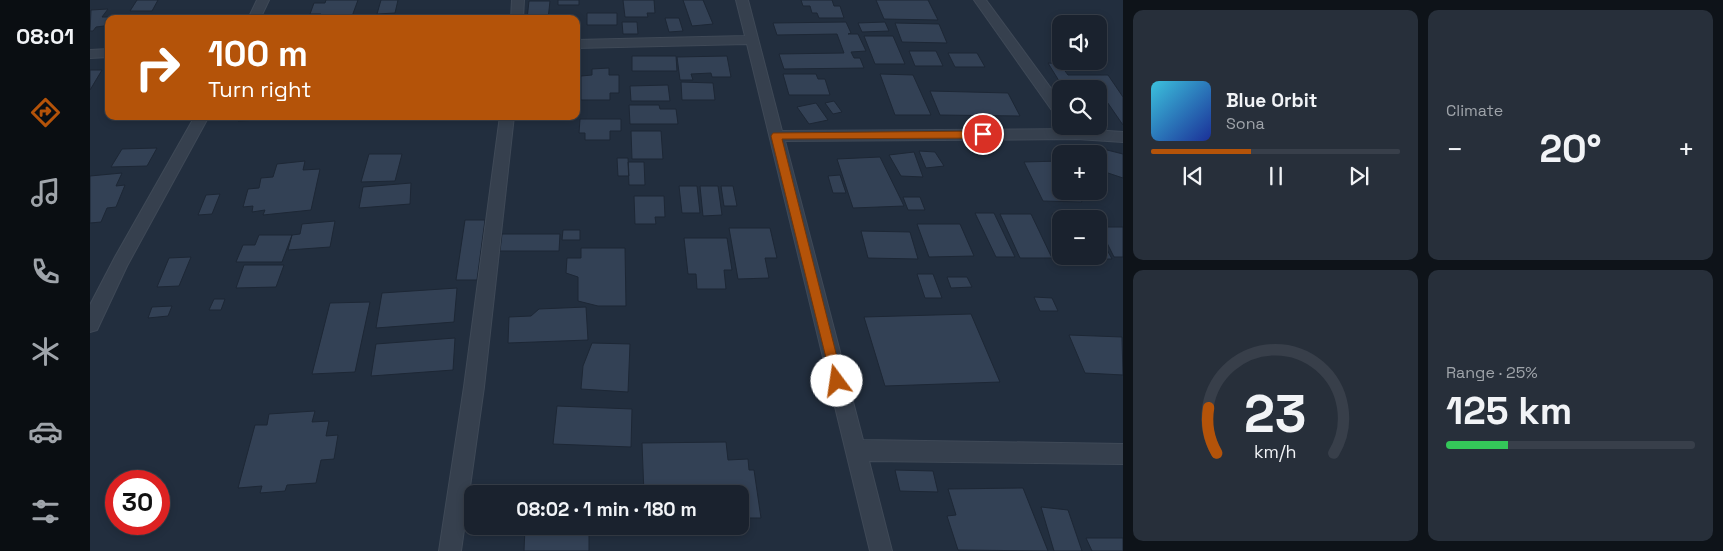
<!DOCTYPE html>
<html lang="en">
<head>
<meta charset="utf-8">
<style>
	:root { --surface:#1a222e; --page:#272f3a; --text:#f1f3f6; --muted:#9fa4aa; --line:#383f4a; --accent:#b45309 }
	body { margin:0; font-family:"Space Grotesk",sans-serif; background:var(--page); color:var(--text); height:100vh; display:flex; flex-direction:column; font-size:19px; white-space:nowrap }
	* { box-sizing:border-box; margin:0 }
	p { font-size:16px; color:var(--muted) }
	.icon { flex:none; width:28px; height:28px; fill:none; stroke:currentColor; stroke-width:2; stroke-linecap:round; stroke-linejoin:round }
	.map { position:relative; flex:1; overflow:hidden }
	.details { display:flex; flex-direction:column; gap:10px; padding:10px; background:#0e1319; width:600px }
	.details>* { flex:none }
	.hud { position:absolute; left:15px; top:15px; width:475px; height:105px; border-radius:10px; box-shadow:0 2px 8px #0003,0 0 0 1px var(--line); background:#b45309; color:#fff; overflow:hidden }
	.fabs { position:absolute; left:962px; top:15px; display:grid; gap:10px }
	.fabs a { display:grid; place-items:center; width:55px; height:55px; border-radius:10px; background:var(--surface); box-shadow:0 2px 8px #0003,0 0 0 1px var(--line); font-size:25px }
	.speed { position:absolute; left:15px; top:470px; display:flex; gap:10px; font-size:25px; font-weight:700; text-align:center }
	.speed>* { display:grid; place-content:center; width:65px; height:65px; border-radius:50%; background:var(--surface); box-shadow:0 2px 8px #0003,0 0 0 1px var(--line); line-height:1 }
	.speed .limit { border:8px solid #d22; background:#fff; color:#111 }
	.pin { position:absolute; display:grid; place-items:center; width:42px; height:42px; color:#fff; margin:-21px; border:2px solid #fff; border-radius:50%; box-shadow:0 1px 5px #0007 }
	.me { position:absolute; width:55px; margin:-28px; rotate:346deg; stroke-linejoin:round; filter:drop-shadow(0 0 4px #0008) }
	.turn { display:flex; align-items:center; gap:18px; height:105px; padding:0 20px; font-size:22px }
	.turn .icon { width:65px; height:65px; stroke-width:2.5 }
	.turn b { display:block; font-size:35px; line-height:42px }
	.big { font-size:38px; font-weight:700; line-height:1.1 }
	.details .tile { flex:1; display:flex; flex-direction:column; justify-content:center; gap:8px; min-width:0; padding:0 18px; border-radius:10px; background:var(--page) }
	.details .dial { align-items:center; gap:0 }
	.dial svg { height:130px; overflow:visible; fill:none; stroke:var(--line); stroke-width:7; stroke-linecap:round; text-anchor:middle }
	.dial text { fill:var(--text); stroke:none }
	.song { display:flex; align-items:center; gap:15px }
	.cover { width:60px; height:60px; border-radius:8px; background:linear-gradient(135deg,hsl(190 70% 55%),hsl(230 70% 35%)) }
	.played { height:5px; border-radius:2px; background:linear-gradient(90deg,var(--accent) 40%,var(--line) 40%) }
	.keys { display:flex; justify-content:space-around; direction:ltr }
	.heat { display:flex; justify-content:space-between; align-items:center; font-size:28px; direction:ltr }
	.charge { height:8px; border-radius:4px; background:linear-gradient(90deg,#34c759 25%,var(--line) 0) }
	.details .tiles { flex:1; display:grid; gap:10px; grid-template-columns:repeat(2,1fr) }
	.trip { position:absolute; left:374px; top:485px; width:285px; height:50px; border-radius:10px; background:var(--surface); box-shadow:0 2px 8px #0003,0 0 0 1px var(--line); font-weight:700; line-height:50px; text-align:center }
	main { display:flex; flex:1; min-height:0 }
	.tab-bar { display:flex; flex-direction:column; width:90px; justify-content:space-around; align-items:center; background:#0a0e12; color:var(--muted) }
	.tab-bar .icon { width:35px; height:35px }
	.tab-bar .selected { color:var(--accent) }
	.tab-bar b { font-size:22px; color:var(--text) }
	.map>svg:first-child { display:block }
	.building { fill:#334155; stroke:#1d2735 }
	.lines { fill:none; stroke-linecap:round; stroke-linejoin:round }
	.street-casing { stroke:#3f4957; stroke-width:2 }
	.street { fill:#36404e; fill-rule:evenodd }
	.route { fill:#b45309; stroke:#753606 }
</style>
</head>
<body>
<main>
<nav class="tab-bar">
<b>08:01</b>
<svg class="icon selected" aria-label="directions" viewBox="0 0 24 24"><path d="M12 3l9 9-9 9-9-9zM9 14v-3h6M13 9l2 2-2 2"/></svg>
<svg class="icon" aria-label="music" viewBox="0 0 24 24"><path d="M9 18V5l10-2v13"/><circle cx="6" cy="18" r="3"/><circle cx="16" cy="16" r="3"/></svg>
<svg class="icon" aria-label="phone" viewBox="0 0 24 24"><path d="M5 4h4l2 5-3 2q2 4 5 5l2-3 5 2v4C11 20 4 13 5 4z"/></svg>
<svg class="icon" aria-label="climate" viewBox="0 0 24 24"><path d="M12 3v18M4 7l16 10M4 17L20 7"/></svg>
<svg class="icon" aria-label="car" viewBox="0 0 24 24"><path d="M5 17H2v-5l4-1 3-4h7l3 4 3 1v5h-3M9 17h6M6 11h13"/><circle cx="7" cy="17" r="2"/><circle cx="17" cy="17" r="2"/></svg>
<svg class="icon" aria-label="filters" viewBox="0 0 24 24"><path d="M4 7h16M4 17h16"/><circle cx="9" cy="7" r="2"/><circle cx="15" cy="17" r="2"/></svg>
</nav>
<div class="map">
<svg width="1033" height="551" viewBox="0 0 1033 551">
	<rect width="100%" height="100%" fill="#222e3e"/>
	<path class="building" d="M47 0H68L62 11H40Z
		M236 0H268L261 19H229L231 14H220L224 3H235Z
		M291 0H308L305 13 287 14Z
		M468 0H489V5H468Z
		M533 0H564L565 13H557L558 17H535Z
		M593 0H613L623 24 602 26Z
		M711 0H742L744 6H750L754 18H729L727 13H722L720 6H713Z
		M786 0H838L848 20 794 19Z
		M439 1H460L458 19H437Z
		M18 9 12 17H21L14 26 6 27 3 31H0L1 10Z
		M497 13H527V25H497Z
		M575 18H589L593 31 579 32Z
		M532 22H547L548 34H533Z
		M756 22 761 33 758 34H768L776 51 761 52 764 58H770L774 68 694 69 689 54 754 53 747 34 687 35 683 23Z
		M795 22 799 31 772 32 768 23Z
		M805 23 849 24 857 43 812 42Z
		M774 36H803L815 64H785Z
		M819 51H846L853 66H825Z
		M858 53H887L895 67H865Z
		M542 56H586L587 71H542Z
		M637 56 641 77H622L621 73 601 74 603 80H590L587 57Z
		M958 63 970 64 978 75H1018L1033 97V125L1013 96H1009V89H974Z
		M519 68V75H529V93H520V100H491V76L502 75V69Z
		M0 70H12L0 90Z
		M693 74H726L728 79H735L740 95H699Z
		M790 74 823 75 841 115H805Z
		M591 82 623 83 625 100H592Z
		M578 85 580 101H541L540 86Z
		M840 91 918 93 930 116 850 115Z
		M744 101 752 112 743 114 735 103Z
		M726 103 738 120 719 124 707 107Z
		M539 105H569L570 109H586L588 124H540Z
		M150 116H217V118L148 121Z
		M490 119H531V131H520V140H495V133H489Z
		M541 131H571L573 159H542Z
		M997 145 1033 154V178L1009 170V154H997Z
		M67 148 57 166 21 167 32 149Z
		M829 151 845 152 854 166 836 168Z
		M824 152 833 177 811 176 799 155Z
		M279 154H312L305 181 271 182Z
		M790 157 814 206 763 208 747 159Z
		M527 158H538L539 176H528Z
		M215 161 213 170 230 169 221 210 173 215 175 210 162 212 163 206 153 207 158 189 169 188 171 178 183 177 187 164Z
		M971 161V191H987L992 202 953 201 934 162Z
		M538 162H554L555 185H539Z
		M32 173 26 186 35 185 26 207 17 208 11 222 0 223V176Z
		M750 175 756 193H743L738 176Z
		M321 183 320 204 269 208 273 187Z
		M589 186H607L610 213H592Z
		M610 186H628L632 215 613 216Z
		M631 186H643L647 206H634Z
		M130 194 122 214 108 215 116 195Z
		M544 196H574L575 217H565L566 224H545Z
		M813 197H830L835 210H818Z
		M885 213H904L925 257H906Z
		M910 214H941L962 258H930Z
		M962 214H997L999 219H971V232Z
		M375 220H395L387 280H366Z
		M245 221 240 247 198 250 202 235 210 234 212 224Z
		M827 224H870L884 256 839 257Z
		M1009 227H1033V257H1024Z
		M639 228H680L687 258H675L679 278 648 279Z
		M473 230H490V240H472Z
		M771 231 820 232 828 259 778 258Z
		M412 234H470L469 251H410Z
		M169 235H202L192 262H146L153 245H165Z
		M1009 235 1022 259H985L984 256H1009Z
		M594 238H637L642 270H634L636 289H607L606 274H598Z
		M491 248H535L536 306H508L488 301V277L476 273 477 258H491Z
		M101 257 89 286 67 287 79 258Z
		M154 265H194L186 287 146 288Z
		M827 274H843L852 298H835Z
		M857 277H877L882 287 861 288Z
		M367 288 364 322 286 328 292 293Z
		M944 297 962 298 968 311H950Z
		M124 299H135L131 310H119Z
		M280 302 265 372 222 374 240 303Z
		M82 306 78 316 58 318 62 307Z
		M496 307 498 340 418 343 419 317 441 316 449 309Z
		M881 314 910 382 795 386 774 317Z
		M979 335 1032 337 1033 375 995 373Z
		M365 338 363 370 281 376 286 344Z
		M502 343 540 344 538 392 491 389 493 366Z
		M467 406 542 409 541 447 463 444Z
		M225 411 222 422 239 421 236 436 248 435 244 459 231 460 226 483 197 485 195 491 170 493 172 486 148 488 165 425H177L179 414Z
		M636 442 638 460 658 459 659 470H664L671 518H650V494H554L552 443Z
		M805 470 843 471 848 492 810 491Z
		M933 488 958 551 868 550 857 516 866 515 858 489Z
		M951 507 978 510 992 551H964Z
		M499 526V551H434L435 527Z
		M996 538H1033V551H1002Z"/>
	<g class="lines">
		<g class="street-casing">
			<path id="street" d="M167 0H179L170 19H158Z
				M422 0H434L433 19H421Z
				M646 0H658L692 131 987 129 1033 132V142L987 139 695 141 773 440 1033 444V464L779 461 802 551H780L657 44 486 48V40L655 36Z
				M884 0H896L971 102V117L966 116Z
				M19 49V57L0 58V50Z
				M105 116H119L37 266 7 330 0 332V305L25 257Z
				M410 116H424L394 387 371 551H349L374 387Z"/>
		</g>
		<use href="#street" class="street"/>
	</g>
	<path class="route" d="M893 131 898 134 893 138 692 139 753 381 751 386 747 387 743 386 681 136 683 133Z"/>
</svg>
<div class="fabs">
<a><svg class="icon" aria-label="sound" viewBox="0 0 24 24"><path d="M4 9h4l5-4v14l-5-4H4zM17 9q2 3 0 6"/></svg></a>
<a><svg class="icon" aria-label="search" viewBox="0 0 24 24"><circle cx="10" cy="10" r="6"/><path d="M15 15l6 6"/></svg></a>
<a>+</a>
<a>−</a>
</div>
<div class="speed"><div class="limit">30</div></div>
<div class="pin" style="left:893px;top:134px;background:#d93025"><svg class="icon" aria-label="arrive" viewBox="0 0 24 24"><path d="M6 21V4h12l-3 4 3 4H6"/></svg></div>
<svg class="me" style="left:747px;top:381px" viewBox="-20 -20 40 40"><circle r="19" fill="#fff"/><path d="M0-13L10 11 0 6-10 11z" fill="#b45309"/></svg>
<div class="trip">08:02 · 1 min · 180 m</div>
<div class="hud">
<div class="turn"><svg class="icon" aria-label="right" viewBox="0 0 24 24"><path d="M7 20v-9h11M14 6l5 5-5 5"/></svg><div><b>100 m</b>Turn right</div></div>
</div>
</div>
<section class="details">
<div class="tiles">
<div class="tile">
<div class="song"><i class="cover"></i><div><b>Blue Orbit</b><p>Sona</p></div></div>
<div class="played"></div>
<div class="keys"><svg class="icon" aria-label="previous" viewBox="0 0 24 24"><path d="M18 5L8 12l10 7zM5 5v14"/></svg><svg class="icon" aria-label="pause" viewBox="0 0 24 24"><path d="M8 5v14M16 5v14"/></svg><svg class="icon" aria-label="next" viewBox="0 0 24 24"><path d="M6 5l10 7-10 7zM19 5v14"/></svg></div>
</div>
<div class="tile"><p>Climate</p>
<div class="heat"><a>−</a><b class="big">20°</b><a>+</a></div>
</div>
<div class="tile dial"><svg viewBox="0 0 100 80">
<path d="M14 69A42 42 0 1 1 86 69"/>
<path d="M14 69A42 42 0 0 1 9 41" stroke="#b45309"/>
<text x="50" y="56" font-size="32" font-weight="700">23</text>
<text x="50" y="72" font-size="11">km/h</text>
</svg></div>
<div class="tile"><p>Range · 25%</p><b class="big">125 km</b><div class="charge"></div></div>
</div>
</section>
</main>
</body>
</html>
